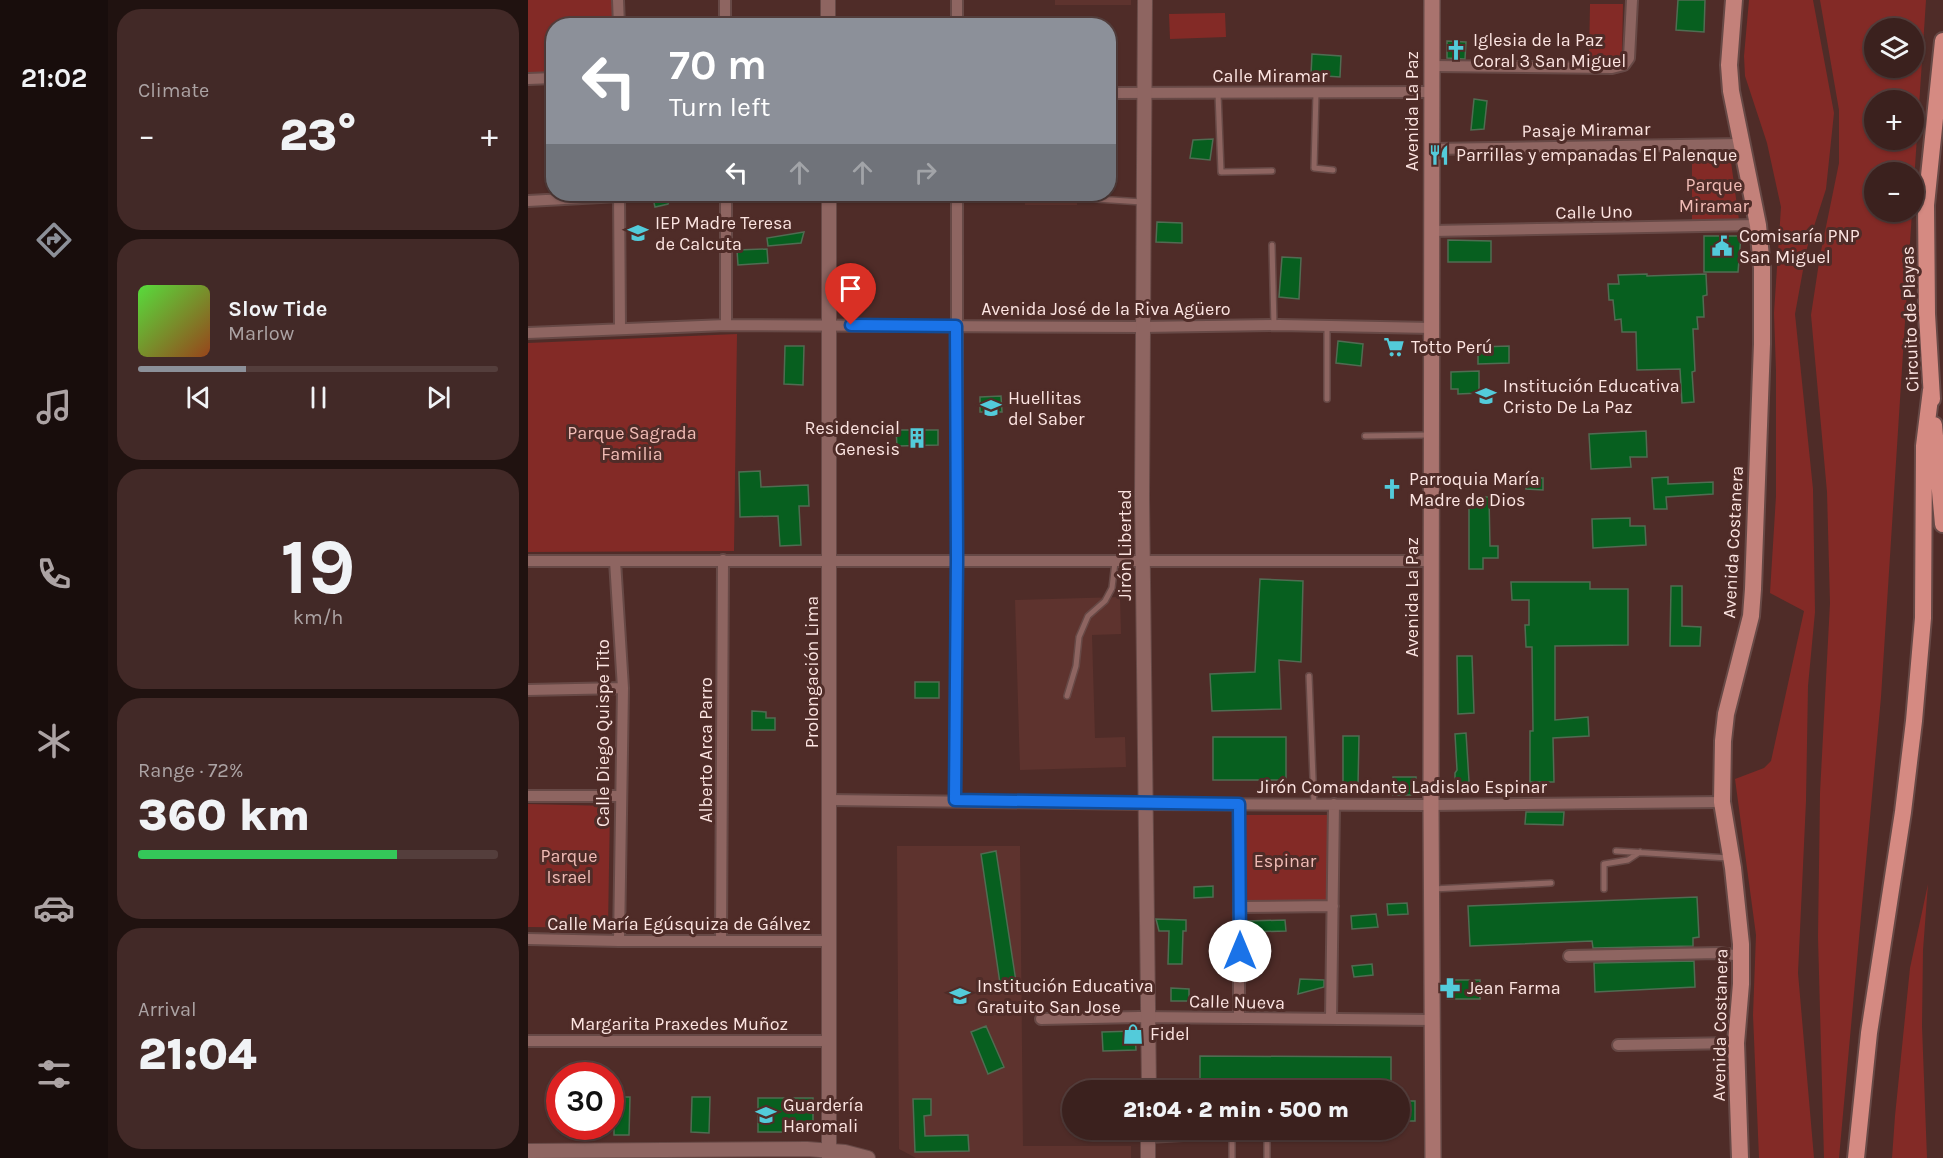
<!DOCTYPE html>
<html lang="en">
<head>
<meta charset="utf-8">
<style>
	:root { --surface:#3b211e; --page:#422927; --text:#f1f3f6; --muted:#aca3a4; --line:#543e3c; --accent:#8c9099 }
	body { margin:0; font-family:Karla,sans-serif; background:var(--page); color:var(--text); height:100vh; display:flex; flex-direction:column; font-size:22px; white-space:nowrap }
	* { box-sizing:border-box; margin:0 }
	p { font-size:20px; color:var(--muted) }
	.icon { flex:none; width:33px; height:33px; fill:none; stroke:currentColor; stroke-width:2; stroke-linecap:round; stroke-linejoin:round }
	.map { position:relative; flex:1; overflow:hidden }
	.side { display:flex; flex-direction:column; gap:9px; padding:9px; background:#201210; width:420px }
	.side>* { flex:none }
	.guide { position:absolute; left:18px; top:18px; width:570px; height:183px; border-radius:24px; box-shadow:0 2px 4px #0004,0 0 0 2px var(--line); background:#8c9099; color:#fff; overflow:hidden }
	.buttons { position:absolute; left:1336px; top:18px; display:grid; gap:12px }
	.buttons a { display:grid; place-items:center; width:60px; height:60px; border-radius:50%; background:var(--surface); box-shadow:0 2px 4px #0004,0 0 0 2px var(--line); font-size:30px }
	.speed { position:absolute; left:18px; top:1062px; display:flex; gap:12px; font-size:30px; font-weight:700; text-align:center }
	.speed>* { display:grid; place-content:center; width:78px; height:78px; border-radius:50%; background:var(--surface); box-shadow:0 2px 4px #0004,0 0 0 2px var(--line); line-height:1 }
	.speed .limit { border:9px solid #d22; background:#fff; color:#111 }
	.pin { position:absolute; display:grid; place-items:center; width:51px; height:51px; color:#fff; margin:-62px -26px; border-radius:50% 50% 50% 0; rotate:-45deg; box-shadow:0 0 6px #0007 }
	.pin .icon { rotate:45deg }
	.me { position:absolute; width:66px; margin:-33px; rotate:0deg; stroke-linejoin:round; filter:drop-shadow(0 0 4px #0008) }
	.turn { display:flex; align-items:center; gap:21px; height:126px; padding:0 24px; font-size:27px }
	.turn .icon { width:78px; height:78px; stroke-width:2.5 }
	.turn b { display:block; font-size:42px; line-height:51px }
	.lanes { display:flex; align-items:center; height:57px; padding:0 24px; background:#0003; justify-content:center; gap:30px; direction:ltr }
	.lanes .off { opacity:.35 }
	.big { font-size:45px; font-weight:800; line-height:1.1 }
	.side .card { flex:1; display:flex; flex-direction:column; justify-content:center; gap:9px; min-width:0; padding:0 21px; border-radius:24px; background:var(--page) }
	.side .dial { align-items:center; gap:0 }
	.dial b { font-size:78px; line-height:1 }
	.song { display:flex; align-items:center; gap:18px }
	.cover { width:72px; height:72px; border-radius:9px; background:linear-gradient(135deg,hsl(110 70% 55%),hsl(20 70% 35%)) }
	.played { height:6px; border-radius:3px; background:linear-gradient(90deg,var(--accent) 30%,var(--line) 30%) }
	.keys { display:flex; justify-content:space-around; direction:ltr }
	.heat { display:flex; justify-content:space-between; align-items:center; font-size:33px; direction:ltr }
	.charge { height:9px; border-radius:4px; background:linear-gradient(90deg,#34c759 72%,var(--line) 0) }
	.trip { position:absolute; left:534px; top:1080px; width:348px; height:60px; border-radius:30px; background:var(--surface); box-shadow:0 2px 4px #0004,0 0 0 2px var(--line); font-weight:800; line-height:60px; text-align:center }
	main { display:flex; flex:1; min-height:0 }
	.dock { display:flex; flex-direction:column; width:108px; justify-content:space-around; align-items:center; background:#180d0c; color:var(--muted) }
	.dock .icon { width:42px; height:42px }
	.dock .current { color:var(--accent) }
	.dock b { font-size:27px; color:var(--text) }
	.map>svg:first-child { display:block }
	.built { fill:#5e332e }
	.green { fill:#832a26; fill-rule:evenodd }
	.building { fill:#075f1f; stroke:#506c52; stroke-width:1.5 }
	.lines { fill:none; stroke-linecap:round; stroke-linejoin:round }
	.service-casing { stroke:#674946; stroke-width:8 }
	.minor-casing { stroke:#674946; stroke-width:14 }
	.tertiary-casing { stroke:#674946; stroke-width:16 }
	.secondary-casing { stroke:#674946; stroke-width:18 }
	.primary-casing { stroke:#674946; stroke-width:20 }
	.trunk-casing { stroke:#674946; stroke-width:20 }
	.service { stroke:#8e6561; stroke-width:5 }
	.minor { stroke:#8e6561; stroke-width:10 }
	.tertiary { stroke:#8e6561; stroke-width:14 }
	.secondary { stroke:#a9736e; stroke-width:15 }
	.primary { stroke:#c3817a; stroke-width:16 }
	.trunk { stroke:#d58a82; stroke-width:16 }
	.route-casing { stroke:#114b97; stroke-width:15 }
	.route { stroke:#1a73e8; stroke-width:10 }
	.labels { text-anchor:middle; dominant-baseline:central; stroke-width:6; stroke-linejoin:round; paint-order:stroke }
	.poi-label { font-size:18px; fill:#fce4e1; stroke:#4f2c28; text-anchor:start }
	.street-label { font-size:18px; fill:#fce4e1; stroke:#4f2c28 }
	.park-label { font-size:18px; fill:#f1bcb6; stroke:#4f2c28 }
</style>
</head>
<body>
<main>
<nav class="dock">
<b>21:02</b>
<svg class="icon current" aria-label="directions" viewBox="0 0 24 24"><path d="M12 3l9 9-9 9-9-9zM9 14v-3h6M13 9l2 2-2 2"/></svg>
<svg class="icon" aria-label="music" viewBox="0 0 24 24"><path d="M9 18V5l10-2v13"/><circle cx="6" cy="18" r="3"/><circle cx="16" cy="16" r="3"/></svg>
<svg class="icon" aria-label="phone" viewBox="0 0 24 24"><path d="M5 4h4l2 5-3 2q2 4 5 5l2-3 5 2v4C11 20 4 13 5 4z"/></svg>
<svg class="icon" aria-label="climate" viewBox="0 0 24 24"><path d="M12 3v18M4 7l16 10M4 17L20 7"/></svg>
<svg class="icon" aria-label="car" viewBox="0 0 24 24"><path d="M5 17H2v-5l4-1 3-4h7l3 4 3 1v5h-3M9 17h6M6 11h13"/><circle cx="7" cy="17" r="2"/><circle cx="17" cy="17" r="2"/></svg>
<svg class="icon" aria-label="filters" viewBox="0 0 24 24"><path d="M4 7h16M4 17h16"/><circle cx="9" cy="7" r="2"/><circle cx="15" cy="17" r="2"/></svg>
</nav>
<section class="side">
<div class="card"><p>Climate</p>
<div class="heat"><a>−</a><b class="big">23°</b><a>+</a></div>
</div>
<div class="card">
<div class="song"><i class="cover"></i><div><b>Slow Tide</b><p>Marlow</p></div></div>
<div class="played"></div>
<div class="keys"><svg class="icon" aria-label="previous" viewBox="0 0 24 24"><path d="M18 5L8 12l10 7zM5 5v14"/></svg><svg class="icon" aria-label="pause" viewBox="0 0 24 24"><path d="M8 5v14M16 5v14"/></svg><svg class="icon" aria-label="next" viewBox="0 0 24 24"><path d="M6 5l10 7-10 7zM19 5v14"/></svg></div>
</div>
<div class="card dial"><b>19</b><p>km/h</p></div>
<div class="card"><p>Range · 72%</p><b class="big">360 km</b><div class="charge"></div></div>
<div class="card"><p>Arrival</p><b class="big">21:04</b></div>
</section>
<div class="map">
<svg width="1415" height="1158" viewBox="0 0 1415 1158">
	<rect width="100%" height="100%" fill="#4f2c28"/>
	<path class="built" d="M527 0H603V5H527Z
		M497 194H549V205H497Z
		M592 597 593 634 564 635 567 738 597 737 598 767 492 770 487 600Z
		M369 846H492L495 1146H603V1158H388L371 1149Z"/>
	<path class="green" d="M0 0H84V25L26 26 25 72 0 74Z
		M1221 0H1285L1306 113 1298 189 1279 248 1267 314 1285 489 1287 612 1280 686 1278 801 1270 973 1286 1158H1231L1225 1015 1228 935 1207 779 1236 768 1243 761 1276 611 1242 593 1248 496V371L1246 313 1253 207 1239 143 1217 76 1216 56Z
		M1292 0H1398L1386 182V172H1347V212H1384L1353 697 1311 1158H1296L1290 937 1292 793 1302 603 1299 492 1283 315 1292 256 1311 163V110ZM1347 28H1386V68H1347ZM1347 100H1386V140H1347Z
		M1062 4H1095L1094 54 1087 59H1061Z
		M697 13 698 37 642 39 641 14Z
		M1164 161 1203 162 1211 220H1164Z
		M209 334 206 551 0 552V343Z
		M0 804 82 806 80 928 0 927Z
		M715 815H799V908L715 907Z
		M1400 884 1395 950 1394 1026 1399 1158H1364L1367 1116 1382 968Z"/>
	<path class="building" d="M1150 0H1177L1176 32 1148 30Z
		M919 41 938 42 937 59 919 58Z
		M784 54 813 56 812 77 783 75Z
		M946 99 959 101 956 129 943 130Z
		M685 139 682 160 662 158 665 140Z
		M124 194H143L140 204 127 207Z
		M629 222 654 223V243L628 242Z
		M276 232 273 243 240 246 239 238Z
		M1176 236H1213L1210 272H1176Z
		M920 240 963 241V262H920Z
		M239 249 240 263 210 265 209 250Z
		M754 257 773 258 771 299 751 297Z
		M1119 274V276L1178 274 1179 295 1175 296 1176 317H1169L1170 329H1165L1167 371 1164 372 1166 402 1154 403 1152 369 1109 370 1108 332H1094L1093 319 1087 320 1085 300H1081L1080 284H1091L1090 275Z
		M810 341 835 344 833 366 808 363Z
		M257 346H276L275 385 256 384Z
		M981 346V363L950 364V347Z
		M951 371V393L930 394V389H923V372Z
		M473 396 474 412H452V397Z
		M368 430H410V445L369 446Z
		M1118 431 1119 457H1102L1103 467 1063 469 1061 434Z
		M232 471 233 487 280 485 281 506H271L273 545 252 546 250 516 212 517 211 472Z
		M1140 477V484L1185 482V494L1138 497 1139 509H1126L1124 478Z
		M998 478H1015V490L998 489Z
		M941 497H961L962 546H970V558H955V569H941Z
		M1102 518V526H1117L1118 545 1065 548 1064 519Z
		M732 579 775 581 773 662 751 660 753 709 684 711 682 674 727 672Z
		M983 582H1062V589H1100V645L1027 646V720L1060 717 1061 736 1025 738 1026 782H1002V731H1005L1004 647H998L997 625H1001V600H984Z
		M1143 586H1154V626L1173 627 1172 646H1142Z
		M929 656H944L946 713 930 714Z
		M387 682H411V698H387Z
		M224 711 238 712V718H247V730H224Z
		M938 733 941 781 938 785 930 786 927 782V773L929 770 927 734Z
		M815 736H831L830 786H815Z
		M685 737H758V780H685Z
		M865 777H888V795H865Z
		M998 812H1036L1035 825 997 824Z
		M468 851 489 988 473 990 453 854Z
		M685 886V897L666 898V887Z
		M1169 897 1171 937 1165 938V946L1065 948 1064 941 942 946 940 906Z
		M879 903 880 914 860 915 859 904Z
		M848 914 850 927 824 929 823 916Z
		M628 919 658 920V931H655L654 964H640L641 931H631Z
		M757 920 758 931 718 932V921Z
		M1166 961 1167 987 1067 992 1066 963Z
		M844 964 845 975 826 977 824 966Z
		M772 979 796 980V987L770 994Z
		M919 980H952V999H919Z
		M643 988 661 989V1001H643Z
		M458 1026 476 1067 460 1074 443 1032Z
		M607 1031 608 1050 575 1051 574 1032Z
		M672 1056 863 1057V1090H672Z
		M86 1097H102L101 1135H86Z
		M164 1097H182L181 1133 163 1132Z
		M230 1098H285V1132H230Z
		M385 1099H403V1115L396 1116 397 1136 440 1135 441 1151 387 1152Z
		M872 1101H887V1121H872Z"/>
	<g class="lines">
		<g class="service-casing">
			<path id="service" d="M690 93 693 172 744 171
				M788 93 786 168 805 170
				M508 195 614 202
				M744 245 746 325
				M799 326V399
				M837 436 901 435
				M781 676 786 804
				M539 696 548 666 551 637 560 616 577 601 584 588 587 562
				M1088 851 1200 858
				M905 889 1023 883
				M1076 889V864L1100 860 1112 852
				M704 1130V1158
				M621 1140 673 1137
				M739 1158V1130"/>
		</g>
		<g class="minor-casing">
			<path id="minor" d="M90 0 91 26
				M197 0V26
				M429 0V26
				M904 66 1084 68 1096 65 1101 58 1104 0
				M0 79 26 78
				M580 93 904 92
				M904 149 1213 144
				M91 194 92 328
				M198 194V325
				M0 201 91 196
				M904 231 1230 225
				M0 333 198 325 614 327 751 325 904 328
				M0 561C301 560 602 562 904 561
				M87 561 95 688 91 941
				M0 690 95 688
				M0 796H93
				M302 800 618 804 903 805 1194 802
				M427 800 429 560V194
				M711 804V1018
				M712 907 805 906
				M0 939 91 941H302
				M193 941 195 560
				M1041 956 1191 953 1213 956
				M513 1019 611 1017 904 1020
				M803 1019 806 804
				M0 1041H302
				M1090 1045 1208 1043"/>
		</g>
		<g class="tertiary-casing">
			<path id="tertiary" d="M300 0V26
				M617 0 614 497 621 1090
				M301 194V1158
				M0 1151 279 1149 317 1152 340 1158
				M620 1158V1130"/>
		</g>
		<g class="secondary-casing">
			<path id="secondary" d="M904 0 903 805 905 1158"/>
		</g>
		<g class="primary-casing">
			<path id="primary" d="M1206 0 1201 65 1203 91 1230 225 1234 268V344L1225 589 1223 616 1198 714 1195 741 1194 802 1205 868 1213 944V984L1208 1043 1212 1158"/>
		</g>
		<g class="trunk-casing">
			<path id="trunk" d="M1404 399 1399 314 1398 205 1415 41
				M1406 425 1415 524
				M1328 1158 1341 1033 1375 812 1386 721 1395 618 1396 446 1403 390"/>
		</g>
		<use href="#service" class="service"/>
		<use href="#minor" class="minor"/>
		<use href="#tertiary" class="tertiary"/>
		<use href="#secondary" class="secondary"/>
		<use href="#primary" class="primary"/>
		<use href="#trunk" class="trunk"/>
	</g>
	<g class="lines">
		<g class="route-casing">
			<path id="route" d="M323 325 428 326 429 560 427 800 711 804 712 951"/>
		</g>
		<use href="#route" class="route"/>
	</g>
	<defs>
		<g id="church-bare" transform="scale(1.62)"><path d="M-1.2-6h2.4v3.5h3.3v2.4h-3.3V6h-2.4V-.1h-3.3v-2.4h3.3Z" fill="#53cbda" stroke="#4f2c28" stroke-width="2.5" paint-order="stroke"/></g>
		<g id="restaurant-bare" transform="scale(1.62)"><path d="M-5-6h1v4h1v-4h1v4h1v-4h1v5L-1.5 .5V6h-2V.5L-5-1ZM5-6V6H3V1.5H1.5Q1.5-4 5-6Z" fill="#53cbda" stroke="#4f2c28" stroke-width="2.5" paint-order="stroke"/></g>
		<g id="school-bare" transform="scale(1.62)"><path d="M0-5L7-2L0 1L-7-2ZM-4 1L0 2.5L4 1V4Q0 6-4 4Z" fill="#53cbda" stroke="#4f2c28" stroke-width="2.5" paint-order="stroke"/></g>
		<g id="civic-bare" transform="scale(1.62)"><path d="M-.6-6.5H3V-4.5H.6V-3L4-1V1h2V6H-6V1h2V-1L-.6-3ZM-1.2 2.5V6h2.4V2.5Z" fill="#53cbda" stroke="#4f2c28" stroke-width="2.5" paint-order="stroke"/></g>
		<g id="supermarket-bare" transform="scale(1.62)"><path d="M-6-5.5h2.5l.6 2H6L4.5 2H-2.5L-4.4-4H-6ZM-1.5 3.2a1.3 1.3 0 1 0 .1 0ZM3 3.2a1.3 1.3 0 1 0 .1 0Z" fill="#53cbda" stroke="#4f2c28" stroke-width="2.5" paint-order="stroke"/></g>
		<g id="building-bare" transform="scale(1.62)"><path d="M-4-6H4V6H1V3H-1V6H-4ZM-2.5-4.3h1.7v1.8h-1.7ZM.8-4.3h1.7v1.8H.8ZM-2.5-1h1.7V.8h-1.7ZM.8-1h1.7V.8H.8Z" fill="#53cbda" stroke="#4f2c28" stroke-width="2.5" paint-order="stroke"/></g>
		<g id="pharmacy-bare" transform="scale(1.62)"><path d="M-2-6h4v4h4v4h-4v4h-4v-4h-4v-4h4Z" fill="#53cbda" stroke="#4f2c28" stroke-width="2.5" paint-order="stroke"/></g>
		<g id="shop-bare" transform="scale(1.62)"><path d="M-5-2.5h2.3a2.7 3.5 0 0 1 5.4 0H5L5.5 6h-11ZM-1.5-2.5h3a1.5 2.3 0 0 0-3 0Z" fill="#53cbda" stroke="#4f2c28" stroke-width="2.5" paint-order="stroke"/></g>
	</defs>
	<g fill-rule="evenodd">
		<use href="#church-bare" x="928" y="50"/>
		<use href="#restaurant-bare" x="911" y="155"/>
		<use href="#school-bare" x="110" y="233"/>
		<use href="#civic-bare" x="1194" y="246"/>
		<use href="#supermarket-bare" x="866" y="347"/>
		<use href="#school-bare" x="958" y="396"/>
		<use href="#school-bare" x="463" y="408"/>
		<use href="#building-bare" x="389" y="438"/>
		<use href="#church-bare" x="864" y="489"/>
		<use href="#pharmacy-bare" x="922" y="988"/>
		<use href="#school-bare" x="432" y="996"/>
		<use href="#shop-bare" x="605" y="1034"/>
		<use href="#school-bare" x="238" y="1115"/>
	</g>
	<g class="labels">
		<g class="poi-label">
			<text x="945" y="40">Iglesia de la Paz<tspan x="945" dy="21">Coral 3 San Miguel</tspan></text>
			<text x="928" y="155">Parrillas y empanadas El Palenque</text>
			<text x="127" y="223">IEP Madre Teresa<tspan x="127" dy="21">de Calcuta</tspan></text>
			<text x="1211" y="236">Comisaría PNP<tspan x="1211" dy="21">San Miguel</tspan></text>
			<text x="883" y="347">Totto Perú</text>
			<text x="975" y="386">Institución Educativa<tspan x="975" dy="21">Cristo De La Paz</tspan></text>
			<text x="480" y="398">Huellitas<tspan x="480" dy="21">del Saber</tspan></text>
			<text x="372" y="428" text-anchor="end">Residencial<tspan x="372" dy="21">Genesis</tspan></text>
			<text x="881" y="479">Parroquia María<tspan x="881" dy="21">Madre de Dios</tspan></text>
			<text x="449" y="986">Institución Educativa<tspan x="449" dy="21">Gratuito San Jose</tspan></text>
			<text x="939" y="988">Jean Farma</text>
			<text x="622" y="1034">Fidel</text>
			<text x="255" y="1105">Guardería<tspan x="255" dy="21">Haromali</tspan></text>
		</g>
		<g class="street-label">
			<text x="742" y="76">Calle Miramar</text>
			<text transform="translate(884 111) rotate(-90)">Avenida La Paz</text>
			<text transform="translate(1058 130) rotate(-1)">Pasaje Miramar</text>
			<text transform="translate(1066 212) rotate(-1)">Calle Uno</text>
			<text x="578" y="309">Avenida José de la Riva Agüero</text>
			<text transform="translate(1382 319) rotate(-92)">Circuito de Playas</text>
			<text transform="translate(1205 542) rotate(-87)">Avenida Costanera</text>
			<text transform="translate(597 545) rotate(-90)">Jirón Libertad</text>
			<text transform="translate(884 597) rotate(-90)">Avenida La Paz</text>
			<text transform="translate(284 672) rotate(-90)">Prolongación Lima</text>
			<text transform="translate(75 733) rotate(-90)">Calle Diego Quispe Tito</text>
			<text transform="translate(178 750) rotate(-90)">Alberto Arca Parro</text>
			<text x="874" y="787">Jirón Comandante Ladislao Espinar</text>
			<text x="151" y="924">Calle María Egúsquiza de Gálvez</text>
			<text transform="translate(709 1002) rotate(1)">Calle Nueva</text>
			<text x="151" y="1024">Margarita Praxedes Muñoz</text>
			<text transform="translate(1192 1025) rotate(-89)">Avenida Costanera</text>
		</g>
		<g class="park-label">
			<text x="1186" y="185">Parque<tspan x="1186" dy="21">Miramar</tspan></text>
			<text x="104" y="433">Parque Sagrada<tspan x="104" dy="21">Familia</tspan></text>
			<text x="41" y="856">Parque<tspan x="41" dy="21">Israel</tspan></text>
			<text x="757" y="861">Espinar</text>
		</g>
	</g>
</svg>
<div class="buttons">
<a><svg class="icon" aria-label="layers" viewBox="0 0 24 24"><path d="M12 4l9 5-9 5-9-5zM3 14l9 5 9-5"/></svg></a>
<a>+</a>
<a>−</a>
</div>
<div class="speed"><div class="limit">30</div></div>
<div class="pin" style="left:323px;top:325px;background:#d93025"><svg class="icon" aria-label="arrive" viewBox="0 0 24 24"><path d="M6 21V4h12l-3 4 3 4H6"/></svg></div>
<svg class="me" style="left:712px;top:951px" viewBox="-20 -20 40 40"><circle r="19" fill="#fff"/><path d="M0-13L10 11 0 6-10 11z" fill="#1a73e8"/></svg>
<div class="trip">21:04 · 2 min · 500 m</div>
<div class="guide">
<div class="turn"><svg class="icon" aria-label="left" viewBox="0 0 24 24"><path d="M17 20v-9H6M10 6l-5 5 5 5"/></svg><div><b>70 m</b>Turn left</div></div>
<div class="lanes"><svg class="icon" aria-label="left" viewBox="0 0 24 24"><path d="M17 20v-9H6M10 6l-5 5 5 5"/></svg><svg class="icon off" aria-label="ahead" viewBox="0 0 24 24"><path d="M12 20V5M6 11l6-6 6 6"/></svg><svg class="icon off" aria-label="ahead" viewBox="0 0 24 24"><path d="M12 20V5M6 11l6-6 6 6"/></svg><svg class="icon off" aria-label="right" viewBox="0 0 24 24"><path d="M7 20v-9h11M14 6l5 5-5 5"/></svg></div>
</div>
</div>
</main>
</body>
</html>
